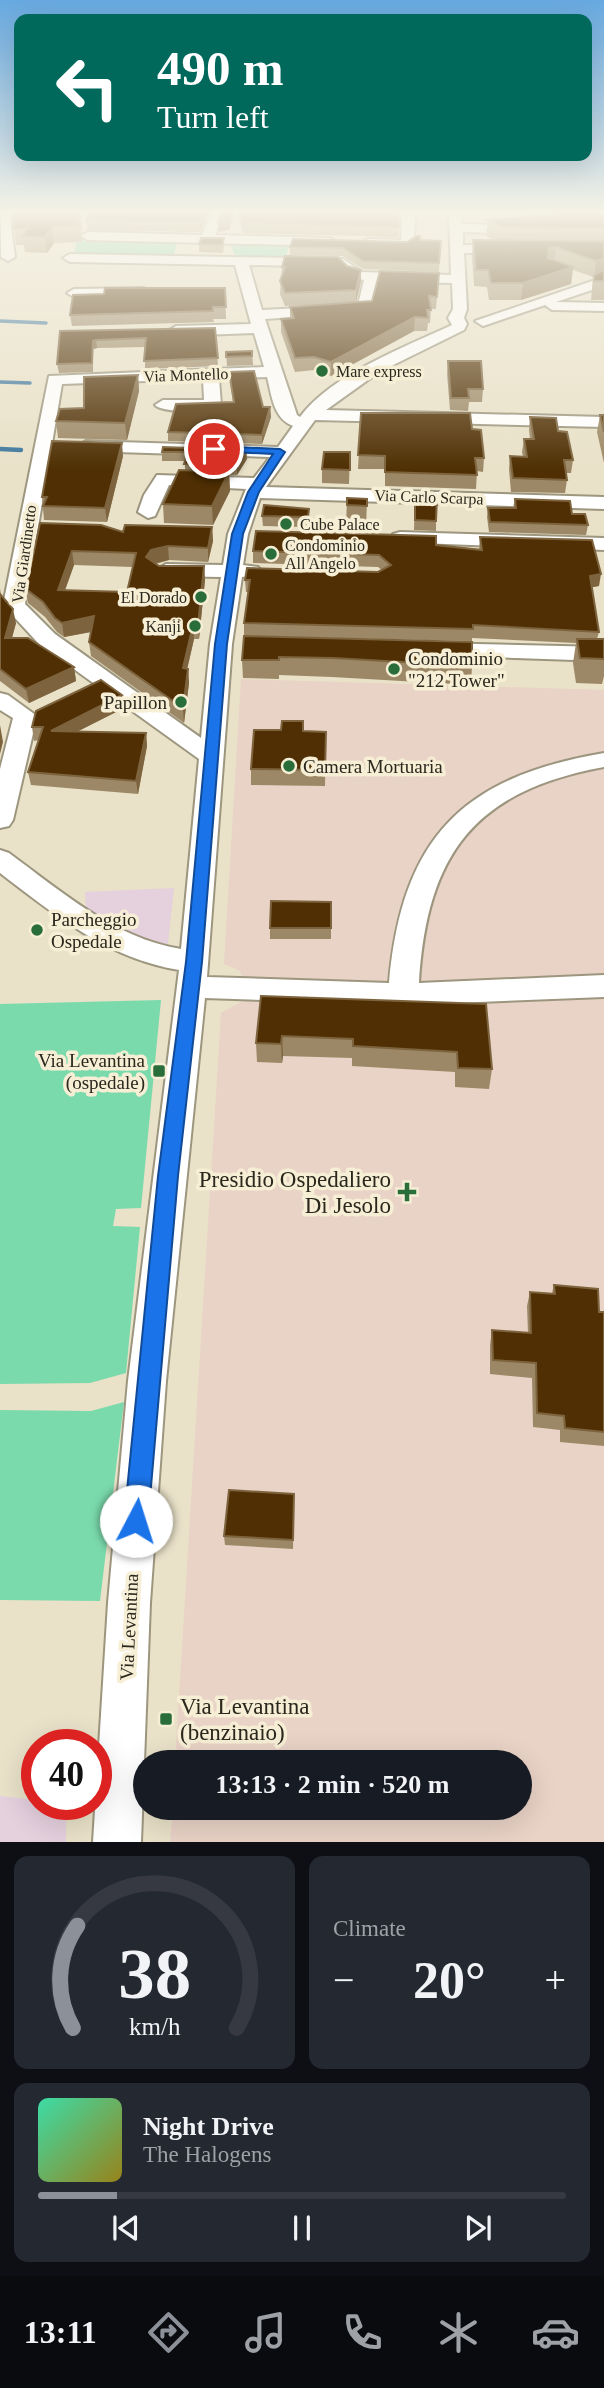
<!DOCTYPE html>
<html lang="en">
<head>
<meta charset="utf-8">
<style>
	:root { --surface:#171b24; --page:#242831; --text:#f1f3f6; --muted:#9ea1a6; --line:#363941; --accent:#8c9099 }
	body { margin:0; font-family:"Times New Roman",serif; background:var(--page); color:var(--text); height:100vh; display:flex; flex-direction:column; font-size:26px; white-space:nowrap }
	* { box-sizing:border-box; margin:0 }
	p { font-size:23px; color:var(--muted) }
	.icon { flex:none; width:38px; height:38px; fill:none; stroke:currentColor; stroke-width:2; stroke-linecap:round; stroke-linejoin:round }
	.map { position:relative; height:1842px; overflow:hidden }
	.drawer { display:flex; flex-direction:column; gap:14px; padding:14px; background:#0d0f14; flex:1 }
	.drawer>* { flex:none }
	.banner { position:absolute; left:14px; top:14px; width:578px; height:147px; border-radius:14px; box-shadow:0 7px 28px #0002; background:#00695c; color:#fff; overflow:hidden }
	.speed { position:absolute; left:21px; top:1729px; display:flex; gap:14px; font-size:35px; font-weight:700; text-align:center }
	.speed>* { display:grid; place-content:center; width:91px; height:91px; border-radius:50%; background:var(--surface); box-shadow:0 7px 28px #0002; line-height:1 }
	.speed .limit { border:10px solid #d22; background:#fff; color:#111 }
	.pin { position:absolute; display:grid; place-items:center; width:60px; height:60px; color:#fff; margin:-30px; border:4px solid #fff; border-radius:50%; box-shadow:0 2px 7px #0007 }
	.me { position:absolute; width:77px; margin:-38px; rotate:5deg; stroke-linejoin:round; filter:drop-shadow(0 0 5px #0008) }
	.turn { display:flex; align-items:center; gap:24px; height:147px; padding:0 28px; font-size:32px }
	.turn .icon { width:91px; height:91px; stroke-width:2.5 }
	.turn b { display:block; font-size:49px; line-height:60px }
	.big { font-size:52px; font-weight:600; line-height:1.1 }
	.drawer .card { flex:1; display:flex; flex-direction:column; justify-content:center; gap:10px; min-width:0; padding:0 24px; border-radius:14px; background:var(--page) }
	.drawer .dial { align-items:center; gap:0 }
	.dial svg { height:182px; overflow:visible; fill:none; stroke:var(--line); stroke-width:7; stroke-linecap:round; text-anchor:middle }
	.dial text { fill:var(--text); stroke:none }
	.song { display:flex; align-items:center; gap:21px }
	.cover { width:84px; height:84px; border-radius:10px; background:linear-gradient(135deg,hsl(160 70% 55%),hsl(50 70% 35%)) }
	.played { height:7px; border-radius:4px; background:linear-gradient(90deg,var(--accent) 15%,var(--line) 15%) }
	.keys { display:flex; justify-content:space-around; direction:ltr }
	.heat { display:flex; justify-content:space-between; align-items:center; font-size:38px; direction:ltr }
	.drawer .tiles { flex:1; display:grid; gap:14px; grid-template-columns:1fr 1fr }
	.card:last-child { grid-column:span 2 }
	.trip { position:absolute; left:133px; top:1750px; width:399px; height:70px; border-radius:35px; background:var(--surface); box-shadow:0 7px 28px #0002; font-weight:600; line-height:70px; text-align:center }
	.tabs { display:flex; height:112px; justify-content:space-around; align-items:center; background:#090b0e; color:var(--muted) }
	.tabs .icon { width:49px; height:49px }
	.tabs .current { color:var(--accent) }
	.tabs b { font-size:32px; color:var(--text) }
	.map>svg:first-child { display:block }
	.commercial { fill:#e5d0de }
	.medical { fill:#e9d2c6 }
	.green { fill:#7adaac }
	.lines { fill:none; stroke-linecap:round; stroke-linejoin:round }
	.stream-far1 { stroke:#3e779d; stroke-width:3.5 }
	.stream { stroke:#3e779d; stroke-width:4.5 }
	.minor-casing { stroke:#9d967f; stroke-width:4 }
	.minor { fill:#fff; fill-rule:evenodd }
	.wall { fill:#9c8866; fill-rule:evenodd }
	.shaded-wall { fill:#7d643e }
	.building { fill:#4f2f03; stroke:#7d643e; stroke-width:2; fill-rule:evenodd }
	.route { fill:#1a73e8; stroke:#114b97; stroke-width:2 }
	.poi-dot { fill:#296e3a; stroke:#f6eed5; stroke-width:2.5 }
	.labels { text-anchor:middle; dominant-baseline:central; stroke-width:7; stroke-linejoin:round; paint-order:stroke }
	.far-poi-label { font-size:16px; fill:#2a271d; stroke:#f6eed5; text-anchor:start }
	.far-street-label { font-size:16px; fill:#2a271d; stroke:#f6eed5 }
	.poi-label { font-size:19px; fill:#2a271d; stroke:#f6eed5; text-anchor:start }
	.street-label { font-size:19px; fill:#2a271d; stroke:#f6eed5 }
	.near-poi-label { font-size:23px; fill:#2a271d; stroke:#f6eed5; text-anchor:end }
</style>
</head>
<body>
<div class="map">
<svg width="604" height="1842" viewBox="0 0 604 1842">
	<rect width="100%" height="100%" fill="#e9e1c8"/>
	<path class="commercial" d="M174 888 168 944 162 947 126 936 86 908 85 892Z
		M0 1796 37 1800V1804H66V1842H0Z"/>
	<path class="medical" d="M241 679 604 690V1842H170L173 1808H520V1762H175L221 1013 243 1001 249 989 239 970 224 964Z"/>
	<path class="green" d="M65 212H73L72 221 85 240 177 242 174 256H74L77 239Z
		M229 243 289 244 286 258 236 257Z
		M161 1000 141 1208 116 1209 113 1226 140 1227 126 1373 90 1383 0 1384V1004Z
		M124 1402 100 1601 0 1600V1410L91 1411Z"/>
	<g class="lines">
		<path class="stream-far1" d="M0 321 46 323
			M0 382 30 383"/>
		<path class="stream" d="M0 449 21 450"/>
		<g class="minor-casing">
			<path id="minor" d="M1 212H13L10 219 15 257 8 261 1 257Z
				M212 212H224L215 235 330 238 337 242 330 246 88 240 81 236 88 232 202 235Z
				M352 212H415L414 244 407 248 365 246V240L370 239 401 240 402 217 358 216Z
				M449 212H461L462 224 495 225 502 229 495 233 463 232V245H510L517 249 510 253H464L467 309 464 318 467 324 464 330 379 372 326 410 604 417V427L315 420 266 487 604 497V509L260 498 248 534 243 565 258 567 261 571 258 575 242 577 232 644 207 977 389 983C402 838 462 777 604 753V767C474 791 427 854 419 983L604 975V997L403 1005 205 998 166 1381 150 1603 141 1842H93L108 1603 128 1381 179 970C107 958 55 915 0 873V850L9 853C62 892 114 938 181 949L199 759 39 644 3 605 49 376 264 367 254 333 176 336 168 331 176 326 251 324 235 265 70 262 63 258 70 254 343 259 362 272 451 275ZM249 265 339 267 349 277 364 280 358 305 262 310ZM378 281 452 283 453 309 448 318 452 325C405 347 332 374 300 417L297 415 265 319 370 312ZM267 377C272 396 273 418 293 426L278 447 86 441 77 446 86 451 270 457 254 478 157 475 144 495 138 512 148 518 155 516 169 485 246 489 228 534 223 565 166 564 156 570 166 576 221 577 210 644 201 738 55 634 25 604 62 384 203 379 204 400H163L155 405C163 413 213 413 221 405L219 379Z
				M604 277V286L556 302 604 303V311L552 310 545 305 483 326 475 321Z
				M142 288 147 289V295L74 297 67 293 74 289Z
				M400 532 604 538V550L393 542 390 538 393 534Z
				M434 643 604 647V661L426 655 423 650 426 645Z
				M0 693 8 695 37 716 13 820 9 826 0 828V769L13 718 0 710Z"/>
		</g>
		<use href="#minor" class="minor"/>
	</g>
	<path class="wall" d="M12 212H80L82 242 54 243 47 253 25 252 24 245H16Z
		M90 212H209L200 232 87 230 86 220Z
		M237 212H396L395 215H399L398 237 243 233Z
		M604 212V300H591L593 277 573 270 571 284 521 300H489L487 287 474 286 472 256 473 240H494L486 236 488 220Z
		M224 238V246L223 253 199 252V244Z
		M420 240 441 241 439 272 363 269 343 256 290 255V247L407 242Z
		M347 266 361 270V282L356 302 372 301 439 273 436 309H431L430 323H428L427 331H414L331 376 314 370 295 372 281 332V319H290V307L346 303 285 306 280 294 282 267Z
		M225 288 226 319H213L214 322 72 326 70 315 104 294Z
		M215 328 218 366 145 369V347L97 348 93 349V372L59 373 57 364 60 331Z
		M252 351 253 365 227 366 226 352Z
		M448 361 483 389 482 402H469L468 411 450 410 447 374Z
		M229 372 263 407H270L271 417 262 444 168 441V432L233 402Z
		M138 375 139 391 127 440 58 438 56 421 84 408Z
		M361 413 472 429 484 458 483 472 477 471 476 489 385 486V469H358Z
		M600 415H604V463L597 432Z
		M530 417 558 431 573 460 571 473H566L567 480 565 493 511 492 509 469 510 456 523 457 522 452 524 439H530L529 430Z
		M246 450 247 459 237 475H229L230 491 213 525 164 523 163 504 185 470V461H162V452Z
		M350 452 349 484 322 483V469Z
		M123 456 107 522 44 520 42 497Z
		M415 496 436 521V531L414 530Z
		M347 498 367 499 366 529 346 528Z
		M515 499 572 514 588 525 586 535 489 532 487 517 488 508H513Z
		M309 509 308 527 263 526 262 516Z
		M40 523 123 532 212 527 213 541 208 562 169 560 156 564 159 566H204L205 580 199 639H194L187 669H188L189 683 184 723 91 656 89 642 91 632 64 637 57 632 45 617 28 603 26 589ZM74 565 133 567 127 592 65 590Z
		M480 537 599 586 592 587 599 632 597 639 604 641V676L602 684 576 683 573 663 576 643 472 638V641L244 636V623L248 592H246L245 580 378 572 382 570 378 567 253 563V551L436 545 479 549Z
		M0 588 1 596 16 623 12 638 74 667 76 681 29 703 0 681Z
		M244 636 472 666 471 685 332 677 279 675V679L243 678 242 660Z
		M122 695 124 708 78 731 146 733 147 746 138 794 31 785 28 772 39 740 34 741 32 727Z
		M303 731 326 732 325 786 251 785V769Z
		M331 902V939H270V928Z
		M261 996 486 1004 492 1069 489 1089 455 1087V1072L352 1066V1058L283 1056 282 1063 257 1062 256 1043Z
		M554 1285 599 1312H604V1446L560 1442V1430L533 1427 532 1378 490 1374V1345L492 1330 528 1333 527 1306 530 1292 552 1293Z
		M294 1494 293 1549 225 1545 224 1536Z"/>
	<path class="shaded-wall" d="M80 212 82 228 81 231 80 225 77 220Z
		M204 212H209L200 232V222Z
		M231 212H234L229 230 219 232 218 222Z
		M52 227 54 243 47 253 45 237Z
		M556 247 554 264 546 275 549 248Z
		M604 259V274L594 277 596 261Z
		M573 267 571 284 521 300 523 283Z
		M361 270V282L356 302V290Z
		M415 317 414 331 331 376V362Z
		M96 340 97 348 93 349V372V341Z
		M138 375 139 391 127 440 125 423Z
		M270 407 271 417 262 444V435Z
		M122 443 123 456 107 522 105 508Z
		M246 450 247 459 237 475V465Z
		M229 472 230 491 213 525 212 506Z
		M212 527 213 541 208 562V548Z
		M168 546 169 560 152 564 146 557 151 550Z
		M72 551 74 565 60 604 58 590Z
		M204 566 205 580 199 639 198 625Z
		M601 574 599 586 588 588 590 576Z
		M13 609 16 623 8 652 5 638Z
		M94 616 96 631 64 637 62 623Z
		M193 625 194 639 184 683 183 668Z
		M74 667 76 681 29 703 26 689Z
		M188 669 189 683 184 723 183 708Z
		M122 695 124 708 53 744 51 731Z
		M0 725 3 742 0 754Z
		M146 733 147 746 138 794 136 781Z
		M282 1036 283 1056 282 1063 281 1044Z"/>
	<path class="building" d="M12 212H80L77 220 80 225 52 227 45 237 22 236 28 228 14 229Z
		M90 212H204L200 222 86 220Z
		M223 212H231L228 220 218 222Z
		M239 212H396L395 215H399V227L242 223Z
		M588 212H604V228L501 227 488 220Z
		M417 236H420V240L441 241 439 263 363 261 343 248 290 247 293 239 407 242Z
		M201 238H224L222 245 199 244Z
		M473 240 604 241V259L596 261 556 247 549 248 548 258 573 267 523 283H491L488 270H476Z
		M285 256 338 257 347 266 361 270 356 290 285 293 280 281 285 267H282Z
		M604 270V281H594V275Z
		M380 271 439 273 437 297 429 296 431 310H427L428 318 415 317 331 362 314 357 295 358 281 319 294 318 290 307 372 301Z
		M105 288H225L226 307H213V311L70 315 73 295 104 294Z
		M215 328 218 358 144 361 146 338 96 340 93 341 92 363 57 364 60 331Z
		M252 351V356L226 357V352Z
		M448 361H481L483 389H468L469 398H451Z
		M254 371 263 407H270L262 435 168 432 176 404 234 402 229 372Z
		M138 375 125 423 56 421 60 409 84 408V377Z
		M361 413H470L472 429 481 430 484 458H475L477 475 385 472V456L358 455Z
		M600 415H604V432Z
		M530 417 556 418 558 431 567 432 573 460H564L567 480 513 478 510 456 527 457 524 439H534Z
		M52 441 122 443 105 508 43 506 47 497H42Z
		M163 447 246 450 237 465 184 464 188 452H162Z
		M324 452H350V470L322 469Z
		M179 470 229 472 212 506 163 504Z
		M415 496 437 497 436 521 415 520Z
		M347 498 367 499V506L347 505Z
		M515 499 570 501 572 514H585L588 525 490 522 488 508H516Z
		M264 505 309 509 308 517 262 516Z
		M40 523 101 525 123 532 125 525 212 527 208 548 168 546 151 550 146 557 159 566H204L198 625H193L183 668 188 669 183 708 89 642 94 616 62 623 55 618 43 602 26 589ZM72 551 136 553 127 592 58 590Z
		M256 531 436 536V545L482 550 480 537 592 540 601 574 590 576 599 632 473 625V629L244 623 250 580H245L247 568 378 572 391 565 379 555 253 551Z
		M0 594 13 609 5 638H28L74 667 26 689 0 669Z
		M244 636 472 642V666L333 658 279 657V660H242Z
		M577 639H604V659L580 658Z
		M101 680 122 695 51 731 146 733 136 781 28 772 43 727H32L36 711Z
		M282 721H303V731L326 732 325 770 251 769 254 730H281Z
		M271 901 331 902V928H270Z
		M261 996 486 1004 492 1069 458 1068 457 1052 353 1046V1039L282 1036 281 1044 256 1043Z
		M554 1285 598 1289 599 1312H604V1432L565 1428 564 1416 537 1413 536 1363 493 1360 492 1330 531 1333 530 1292 555 1294Z
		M229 1490 294 1494 293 1540 224 1536Z"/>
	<linearGradient id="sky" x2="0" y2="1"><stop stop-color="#67a9e0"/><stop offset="0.45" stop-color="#f5f2e6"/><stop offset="1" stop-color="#f5f2e6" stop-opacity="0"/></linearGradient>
	<rect width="604" height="470" fill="url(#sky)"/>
	<path class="route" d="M214 446 280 449 285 452 259 492 243 534 227 644 202 962 178 1176 148 1521 144 1529 136 1532 128 1529 124 1521 158 1176 186 962 215 644 232 534 248 492 273 454 211 451Z"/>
	<g class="poi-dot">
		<circle cx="322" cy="371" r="7"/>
		<circle cx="286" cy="524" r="7"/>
		<circle cx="271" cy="554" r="7"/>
		<circle cx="201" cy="597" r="7"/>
		<circle cx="195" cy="626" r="7"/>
		<circle cx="394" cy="669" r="7"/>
		<circle cx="181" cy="702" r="7"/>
		<circle cx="289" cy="766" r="7"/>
		<circle cx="37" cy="930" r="7"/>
		<rect x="152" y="1064" width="14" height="14" rx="3.5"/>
		<path d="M403.5 1181.5h7v7h7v7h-7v7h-7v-7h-7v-7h7z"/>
		<rect x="159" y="1712" width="14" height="14" rx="3.5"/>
	</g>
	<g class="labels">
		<g class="far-poi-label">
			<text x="336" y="371">Mare express</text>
			<text x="300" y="524">Cube Palace</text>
			<text x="285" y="545">Condominio<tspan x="285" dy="18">All Angelo</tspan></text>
			<text x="187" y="597" text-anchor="end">El Dorado</text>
			<text x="181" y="626" text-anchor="end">Kanji</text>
		</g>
		<g class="far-street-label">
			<text transform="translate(186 375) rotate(-2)">Via Montello</text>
			<text transform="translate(429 497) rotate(2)">Via Carlo Scarpa</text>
			<text transform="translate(24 554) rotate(-82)">Via Giardinetto</text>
		</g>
		<g class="poi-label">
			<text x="408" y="658">Condominio<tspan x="408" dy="22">"212 Tower"</tspan></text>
			<text x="167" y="702" text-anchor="end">Papillon</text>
			<text x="303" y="766">Camera Mortuaria</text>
			<text x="51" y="919">Parcheggio<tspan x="51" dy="22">Ospedale</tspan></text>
			<text x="145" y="1060" text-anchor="end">Via Levantina<tspan x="145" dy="22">(ospedale)</tspan></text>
		</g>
		<g class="street-label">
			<text transform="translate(129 1627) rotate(-87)">Via Levantina</text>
		</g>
		<g class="near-poi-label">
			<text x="391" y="1179">Presidio Ospedaliero<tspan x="391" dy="26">Di Jesolo</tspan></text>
			<text x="180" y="1706" text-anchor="start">Via Levantina<tspan x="180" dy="26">(benzinaio)</tspan></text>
		</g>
	</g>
</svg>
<div class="speed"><div class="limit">40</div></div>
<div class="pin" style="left:214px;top:449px;background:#d93025"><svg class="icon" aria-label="arrive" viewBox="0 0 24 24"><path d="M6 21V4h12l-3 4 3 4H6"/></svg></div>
<svg class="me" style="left:136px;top:1521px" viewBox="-20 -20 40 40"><circle r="19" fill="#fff"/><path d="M0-13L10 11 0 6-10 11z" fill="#1a73e8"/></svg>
<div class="trip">13:13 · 2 min · 520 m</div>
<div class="banner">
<div class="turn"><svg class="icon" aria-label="left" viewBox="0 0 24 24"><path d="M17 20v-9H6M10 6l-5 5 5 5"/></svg><div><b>490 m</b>Turn left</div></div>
</div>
</div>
<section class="drawer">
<div class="tiles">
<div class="card dial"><svg viewBox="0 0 100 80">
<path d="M14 69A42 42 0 1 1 86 69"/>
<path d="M14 69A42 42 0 0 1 16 24" stroke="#8c9099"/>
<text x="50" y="56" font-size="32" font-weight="700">38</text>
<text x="50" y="72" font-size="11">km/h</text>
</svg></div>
<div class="card"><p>Climate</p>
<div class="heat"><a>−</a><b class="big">20°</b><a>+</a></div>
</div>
<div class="card">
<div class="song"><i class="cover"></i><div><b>Night Drive</b><p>The Halogens</p></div></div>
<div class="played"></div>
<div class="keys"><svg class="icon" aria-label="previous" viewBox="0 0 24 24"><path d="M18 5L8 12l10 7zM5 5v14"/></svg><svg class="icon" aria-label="pause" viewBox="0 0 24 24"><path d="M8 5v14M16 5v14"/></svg><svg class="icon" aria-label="next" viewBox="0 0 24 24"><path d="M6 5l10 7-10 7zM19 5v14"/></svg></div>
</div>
</div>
</section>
<nav class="tabs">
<b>13:11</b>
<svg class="icon current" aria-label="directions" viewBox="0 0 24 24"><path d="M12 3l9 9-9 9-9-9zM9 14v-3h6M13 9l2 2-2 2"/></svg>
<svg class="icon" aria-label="music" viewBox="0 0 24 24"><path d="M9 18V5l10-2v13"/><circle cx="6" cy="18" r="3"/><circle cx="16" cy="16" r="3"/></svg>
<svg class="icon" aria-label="phone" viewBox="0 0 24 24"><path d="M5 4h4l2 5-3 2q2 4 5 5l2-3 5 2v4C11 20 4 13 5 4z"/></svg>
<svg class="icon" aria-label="climate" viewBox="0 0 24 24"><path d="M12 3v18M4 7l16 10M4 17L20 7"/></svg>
<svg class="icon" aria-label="car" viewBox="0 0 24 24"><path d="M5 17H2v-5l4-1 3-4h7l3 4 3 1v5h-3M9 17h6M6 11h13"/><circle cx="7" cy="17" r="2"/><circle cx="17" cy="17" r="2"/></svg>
</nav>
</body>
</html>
